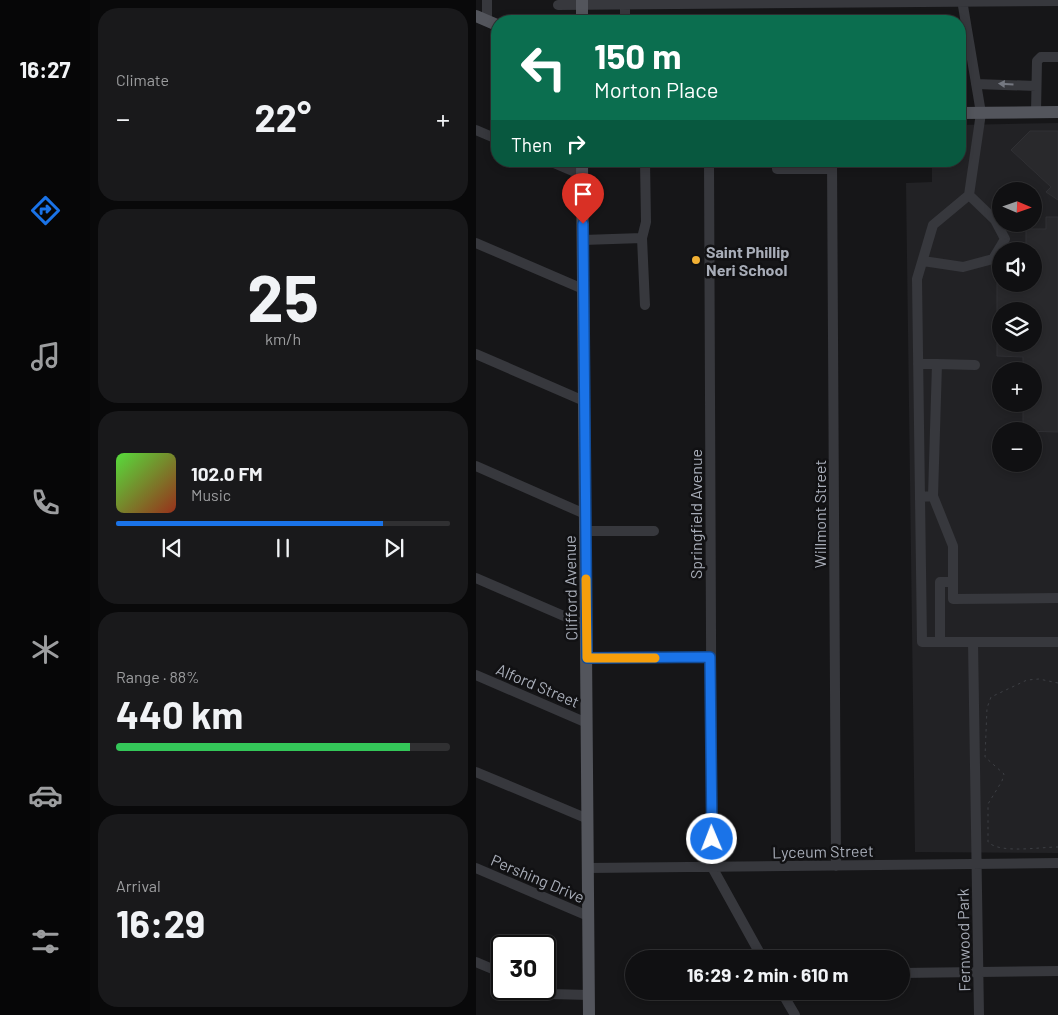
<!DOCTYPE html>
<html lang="en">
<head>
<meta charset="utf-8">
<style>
	:root { --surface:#101012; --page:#19191b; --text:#f1f3f6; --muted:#9c9d9f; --line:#303032; --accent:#1a73e8 }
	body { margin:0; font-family:Barlow,sans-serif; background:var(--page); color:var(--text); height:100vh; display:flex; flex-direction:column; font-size:19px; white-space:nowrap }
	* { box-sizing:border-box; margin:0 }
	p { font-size:16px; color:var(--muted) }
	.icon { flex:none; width:28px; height:28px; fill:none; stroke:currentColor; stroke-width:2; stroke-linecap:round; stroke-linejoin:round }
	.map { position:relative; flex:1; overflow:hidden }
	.panel { display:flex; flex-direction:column; gap:8px; padding:8px; background:#09090a; width:386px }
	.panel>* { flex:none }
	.top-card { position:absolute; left:15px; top:15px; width:475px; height:152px; border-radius:20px; box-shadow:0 2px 8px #0003,0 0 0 1px var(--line); background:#0b6e4f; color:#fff; overflow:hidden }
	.needle { width:32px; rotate:92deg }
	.fabs { position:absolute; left:516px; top:182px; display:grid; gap:10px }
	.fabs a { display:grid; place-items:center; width:50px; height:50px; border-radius:50%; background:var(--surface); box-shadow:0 2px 8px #0003,0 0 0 1px var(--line); font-size:25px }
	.speed { position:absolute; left:15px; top:935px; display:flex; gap:10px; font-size:25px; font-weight:700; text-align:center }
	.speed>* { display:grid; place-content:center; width:65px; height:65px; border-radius:50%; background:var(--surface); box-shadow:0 2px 8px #0003,0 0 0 1px var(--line); line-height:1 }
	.speed .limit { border:2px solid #111; border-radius:8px; background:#fff; color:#111 }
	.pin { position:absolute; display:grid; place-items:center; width:42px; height:42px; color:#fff; margin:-51px -21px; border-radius:50% 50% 50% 0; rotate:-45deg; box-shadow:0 0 5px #0007 }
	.pin .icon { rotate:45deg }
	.me { position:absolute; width:55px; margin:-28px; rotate:359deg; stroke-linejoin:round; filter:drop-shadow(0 0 4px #0008) }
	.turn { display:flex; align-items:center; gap:18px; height:105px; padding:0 20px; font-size:22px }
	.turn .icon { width:65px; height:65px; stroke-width:2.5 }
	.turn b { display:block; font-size:35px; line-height:42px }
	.then { display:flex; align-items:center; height:48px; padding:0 20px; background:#0003; gap:10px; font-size:19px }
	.big { font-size:38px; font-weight:700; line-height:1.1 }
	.panel .card { flex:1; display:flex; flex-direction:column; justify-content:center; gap:8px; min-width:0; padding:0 18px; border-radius:20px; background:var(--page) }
	.panel .dial { align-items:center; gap:0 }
	.dial b { font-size:65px; line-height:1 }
	.song { display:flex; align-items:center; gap:15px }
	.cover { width:60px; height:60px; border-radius:8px; background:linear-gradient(135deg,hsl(110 70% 55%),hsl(10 70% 35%)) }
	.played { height:5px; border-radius:2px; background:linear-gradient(90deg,var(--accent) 80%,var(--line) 80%) }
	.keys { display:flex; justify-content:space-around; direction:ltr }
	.heat { display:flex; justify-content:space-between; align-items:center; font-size:28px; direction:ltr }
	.charge { height:8px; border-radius:4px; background:linear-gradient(90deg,#34c759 88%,var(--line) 0) }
	.trip { position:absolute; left:149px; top:950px; width:285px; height:50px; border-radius:25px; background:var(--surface); box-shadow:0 2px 8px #0003,0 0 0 1px var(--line); font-weight:700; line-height:50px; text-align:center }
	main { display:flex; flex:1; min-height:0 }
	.menu { display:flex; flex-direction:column; width:90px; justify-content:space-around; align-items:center; background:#060607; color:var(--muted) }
	.menu .icon { width:35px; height:35px }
	.menu .active { color:var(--accent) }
	.menu b { font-size:22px; color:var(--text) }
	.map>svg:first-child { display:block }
	.built { fill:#222225; fill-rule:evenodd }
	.building { fill:#29292c; stroke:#303034; fill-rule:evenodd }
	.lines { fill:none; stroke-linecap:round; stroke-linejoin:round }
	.path { stroke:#3d3f44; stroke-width:1; stroke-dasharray:2.5 4; stroke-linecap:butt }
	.minor { stroke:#37383d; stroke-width:10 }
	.major { stroke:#53555c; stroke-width:12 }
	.oneway { fill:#757881 }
	.route-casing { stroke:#114b97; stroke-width:12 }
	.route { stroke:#1a73e8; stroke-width:9 }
	.slow { stroke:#f59e0b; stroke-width:9 }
	.poi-dot { fill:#f2b134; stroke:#111113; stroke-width:2 }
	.labels { text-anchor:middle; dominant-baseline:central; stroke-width:5; stroke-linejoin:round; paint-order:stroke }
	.poi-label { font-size:16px; font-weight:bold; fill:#a8adb8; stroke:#111113; text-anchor:start }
	.street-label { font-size:16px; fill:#a8adb8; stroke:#111113 }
</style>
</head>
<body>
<main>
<nav class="menu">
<b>16:27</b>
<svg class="icon active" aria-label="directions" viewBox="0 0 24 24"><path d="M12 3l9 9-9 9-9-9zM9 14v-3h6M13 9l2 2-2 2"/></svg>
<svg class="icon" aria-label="music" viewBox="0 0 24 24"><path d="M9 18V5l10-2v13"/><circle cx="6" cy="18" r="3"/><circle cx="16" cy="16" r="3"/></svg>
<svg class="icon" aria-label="phone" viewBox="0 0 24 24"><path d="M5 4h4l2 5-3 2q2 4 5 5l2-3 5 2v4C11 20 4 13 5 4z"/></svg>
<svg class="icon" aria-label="climate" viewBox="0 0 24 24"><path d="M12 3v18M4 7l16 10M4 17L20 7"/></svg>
<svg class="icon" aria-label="car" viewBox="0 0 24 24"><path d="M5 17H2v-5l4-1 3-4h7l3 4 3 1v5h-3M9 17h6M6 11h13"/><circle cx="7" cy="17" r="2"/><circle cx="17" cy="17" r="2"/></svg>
<svg class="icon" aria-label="filters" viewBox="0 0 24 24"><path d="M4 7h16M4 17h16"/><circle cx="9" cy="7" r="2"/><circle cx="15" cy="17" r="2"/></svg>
</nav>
<section class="panel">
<div class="card"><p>Climate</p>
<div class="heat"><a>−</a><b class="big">22°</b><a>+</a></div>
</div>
<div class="card dial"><b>25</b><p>km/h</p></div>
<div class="card">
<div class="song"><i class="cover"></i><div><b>102.0 FM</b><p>Music</p></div></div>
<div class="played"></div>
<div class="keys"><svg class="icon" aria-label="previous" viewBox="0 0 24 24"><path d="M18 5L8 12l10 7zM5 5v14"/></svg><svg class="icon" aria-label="pause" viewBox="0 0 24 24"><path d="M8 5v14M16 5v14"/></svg><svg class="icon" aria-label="next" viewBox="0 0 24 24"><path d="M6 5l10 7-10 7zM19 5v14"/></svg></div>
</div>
<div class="card"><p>Range · 88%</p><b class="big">440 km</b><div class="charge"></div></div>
<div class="card"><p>Arrival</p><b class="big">16:29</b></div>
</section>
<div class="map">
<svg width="582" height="1015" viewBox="0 0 582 1015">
	<rect width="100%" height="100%" fill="#161618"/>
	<path class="built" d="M582 123V853L439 852 430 183 456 182V161H484V125ZM525 191H558V224H525ZM525 251H558V284H525ZM525 311H558V344H525ZM525 371H558V404H525ZM525 431H558V464H525Z"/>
	<path class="building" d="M554 131H582V200L570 192 575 187 535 150Z
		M570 217H582V432L547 431V404H558V371H547V357L521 356V279H525V284H558V251H550V229H570ZM525 311H558V344H525Z"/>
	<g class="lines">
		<path class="path" d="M582 683 563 679 551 680 515 697 511 708 509 757 528 774 526 781 512 804V842C524 854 564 847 582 847"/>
		<path class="minor" d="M486 0 505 113 493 195 457 225 441 279 446 642H582
			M82 5 582 1
			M149 5V21
			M11 21V0
			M500 84 560 86
			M560 112 561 61 565 57H582
			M0 130 21 139
			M73 161 106 175
			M233 161 236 867 287 959
			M301 161V169H356
			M356 161 360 866
			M166 238 170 222 169 161
			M107 240 166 238 169 305
			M0 243 107 289
			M447 261 487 267 517 259 529 239 519 220 493 195
			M0 354 108 401
			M442 364H461L457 496
			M461 364 499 365
			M0 466 109 514
			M444 497 457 496 477 546V599L582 598
			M109 531H178
			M0 578 111 626
			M464 642V582H477
			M497 642 503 1015
			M111 658 234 657
			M0 675 111 723
			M0 772 112 819
			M0 868 112 916
			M112 868 582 863
			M0 962 26 973
			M425 973 582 971
			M62 989 75 994 113 995
			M305 991 319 1015"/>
		<path class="major" d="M106 0V21
			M0 16 21 25
			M484 113 582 112
			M106 161 113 1015"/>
	</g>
	<defs><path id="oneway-solid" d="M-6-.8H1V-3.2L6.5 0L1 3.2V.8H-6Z" transform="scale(1.25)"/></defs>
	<use class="oneway" href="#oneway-solid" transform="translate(530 84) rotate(-177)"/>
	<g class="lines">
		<g class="route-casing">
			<path id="route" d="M107 224 111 658 234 657 236 839"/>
		</g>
		<use href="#route" class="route"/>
		<path class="slow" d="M110 579 111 658H179"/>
	</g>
	<circle class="poi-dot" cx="220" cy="260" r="5"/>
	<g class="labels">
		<g class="poi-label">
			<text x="230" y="251">Saint Phillip<tspan x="230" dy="18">Neri School</tspan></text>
		</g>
		<g class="street-label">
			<text transform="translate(219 514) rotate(-90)">Springfield Avenue</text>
			<text transform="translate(343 514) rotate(-90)">Willmont Street</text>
			<text transform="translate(94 588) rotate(-91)">Clifford Avenue</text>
			<text transform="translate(62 685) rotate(23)">Alford Street</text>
			<text transform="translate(347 851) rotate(-1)">Lyceum Street</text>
			<text transform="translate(62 878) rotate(23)">Pershing Drive</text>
			<text transform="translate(487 940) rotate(-91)">Fernwood Park</text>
		</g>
	</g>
</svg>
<div class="fabs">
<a><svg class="needle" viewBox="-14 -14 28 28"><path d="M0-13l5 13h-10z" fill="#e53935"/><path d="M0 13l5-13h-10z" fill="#9c9d9f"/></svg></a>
<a><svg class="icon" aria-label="sound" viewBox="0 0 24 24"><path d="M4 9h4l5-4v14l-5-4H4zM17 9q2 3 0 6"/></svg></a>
<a><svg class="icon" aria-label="layers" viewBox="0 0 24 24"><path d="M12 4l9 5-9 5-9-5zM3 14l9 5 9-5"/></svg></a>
<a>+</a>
<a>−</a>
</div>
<div class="speed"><div class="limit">30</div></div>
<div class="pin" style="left:107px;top:224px;background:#d93025"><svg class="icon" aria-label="arrive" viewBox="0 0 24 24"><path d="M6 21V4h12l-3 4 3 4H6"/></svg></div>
<svg class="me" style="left:236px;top:839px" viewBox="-20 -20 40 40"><circle r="17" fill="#1a73e8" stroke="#fff" stroke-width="3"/><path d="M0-11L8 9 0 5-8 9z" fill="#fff"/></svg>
<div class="trip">16:29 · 2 min · 610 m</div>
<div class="top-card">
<div class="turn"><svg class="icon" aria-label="left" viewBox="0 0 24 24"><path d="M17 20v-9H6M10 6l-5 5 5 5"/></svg><div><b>150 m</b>Morton Place</div></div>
<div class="then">Then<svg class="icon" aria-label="right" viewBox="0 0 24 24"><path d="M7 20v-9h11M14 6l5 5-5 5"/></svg></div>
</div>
</div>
</main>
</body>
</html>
